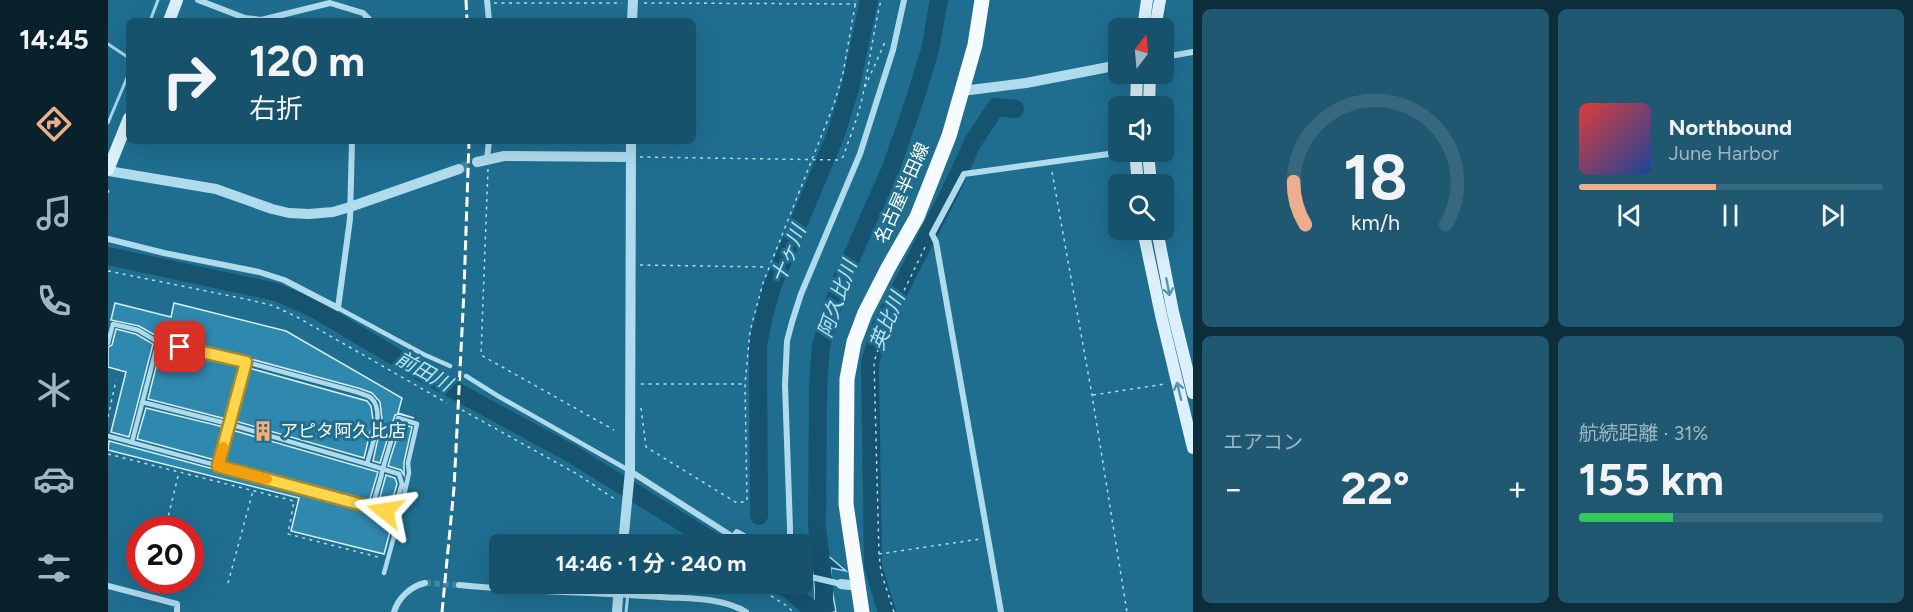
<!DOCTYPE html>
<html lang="ja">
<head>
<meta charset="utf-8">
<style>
	:root { --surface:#17526c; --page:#205872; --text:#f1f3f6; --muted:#9eb6c2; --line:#36697f; --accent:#eead8d }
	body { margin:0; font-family:Figtree,"Noto Sans JP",sans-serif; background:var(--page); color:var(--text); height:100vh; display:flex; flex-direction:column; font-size:22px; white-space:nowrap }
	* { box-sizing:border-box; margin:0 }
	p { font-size:20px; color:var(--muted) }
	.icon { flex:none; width:33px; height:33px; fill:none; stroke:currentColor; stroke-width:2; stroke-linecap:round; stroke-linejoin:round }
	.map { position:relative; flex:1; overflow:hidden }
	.sheet { display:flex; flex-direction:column; gap:9px; padding:9px; background:#0d2d3b; width:720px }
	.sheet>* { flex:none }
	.top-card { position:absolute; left:18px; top:18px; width:570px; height:126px; border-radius:9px; box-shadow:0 6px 24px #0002; background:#17526c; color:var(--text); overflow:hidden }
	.needle { width:39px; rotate:16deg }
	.fabs { position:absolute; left:1000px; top:18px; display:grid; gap:12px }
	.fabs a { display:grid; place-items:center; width:66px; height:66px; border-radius:9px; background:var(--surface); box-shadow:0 6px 24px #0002; font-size:30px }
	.speed { position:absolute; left:18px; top:516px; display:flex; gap:12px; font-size:30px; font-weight:700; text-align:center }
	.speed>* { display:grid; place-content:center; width:78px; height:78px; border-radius:50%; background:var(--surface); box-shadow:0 6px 24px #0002; line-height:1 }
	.speed .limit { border:9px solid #d22; background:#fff; color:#111 }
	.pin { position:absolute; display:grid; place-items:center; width:51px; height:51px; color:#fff; margin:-26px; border-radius:12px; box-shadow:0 3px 9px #0006 }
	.me { position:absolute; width:66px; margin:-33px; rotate:285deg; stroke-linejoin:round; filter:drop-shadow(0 0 4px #0008) }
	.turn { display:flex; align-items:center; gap:21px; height:126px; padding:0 24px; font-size:27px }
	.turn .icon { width:78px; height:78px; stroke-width:2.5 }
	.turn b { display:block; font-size:42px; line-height:51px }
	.big { font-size:45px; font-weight:700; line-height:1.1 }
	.sheet .widget { flex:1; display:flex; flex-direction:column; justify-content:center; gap:9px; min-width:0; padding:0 21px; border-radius:9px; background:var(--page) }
	.sheet .dial { align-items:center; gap:0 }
	.dial svg { height:156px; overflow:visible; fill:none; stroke:var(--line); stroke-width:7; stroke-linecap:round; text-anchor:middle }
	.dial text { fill:var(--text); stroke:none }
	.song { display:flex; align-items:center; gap:18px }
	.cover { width:72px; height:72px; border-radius:9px; background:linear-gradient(135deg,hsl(0 70% 55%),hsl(220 70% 35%)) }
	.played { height:6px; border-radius:3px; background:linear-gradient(90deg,var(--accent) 45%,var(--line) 45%) }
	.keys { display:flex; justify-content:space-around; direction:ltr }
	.heat { display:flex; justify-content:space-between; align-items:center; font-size:33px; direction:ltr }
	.charge { height:9px; border-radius:4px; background:linear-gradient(90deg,#34c759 31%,var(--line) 0) }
	.sheet .tiles { flex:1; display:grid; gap:9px; grid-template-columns:repeat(2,1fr) }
	.trip { position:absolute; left:381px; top:534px; width:324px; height:60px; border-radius:9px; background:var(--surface); box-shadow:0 6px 24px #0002; font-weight:700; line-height:60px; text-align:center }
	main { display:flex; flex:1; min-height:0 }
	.tabs { display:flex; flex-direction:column; width:108px; justify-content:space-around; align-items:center; background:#09212b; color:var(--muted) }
	.tabs .icon { width:42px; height:42px }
	.tabs .current { color:var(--accent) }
	.tabs b { font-size:27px; color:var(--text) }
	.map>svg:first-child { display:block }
	.water { fill:#15536f; stroke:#a3d9ee; stroke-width:1.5 }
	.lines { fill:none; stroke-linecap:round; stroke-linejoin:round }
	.stream { stroke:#a3d9ee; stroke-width:3 }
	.river { stroke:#15536f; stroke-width:18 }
	.building { fill:#2f88ad; stroke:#d5eff9; stroke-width:1.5 }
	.minor-tunnel { stroke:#4184a1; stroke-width:6; stroke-dasharray:6 3; stroke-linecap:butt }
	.tertiary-tunnel { stroke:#4184a1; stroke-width:10; stroke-dasharray:10 5; stroke-linecap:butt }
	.path { stroke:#afdbed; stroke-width:1.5; stroke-dasharray:3 4.5; stroke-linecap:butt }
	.service { stroke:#afdbed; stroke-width:4.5 }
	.minor { stroke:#afdbed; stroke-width:6 }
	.tertiary { stroke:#afdbed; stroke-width:10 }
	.secondary { stroke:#dbf0fa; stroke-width:12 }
	.primary { stroke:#f5fbff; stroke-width:15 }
	.rail { stroke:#fff; stroke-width:3; stroke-dasharray:10 4.5; stroke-linecap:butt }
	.service-bridge { stroke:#afdbed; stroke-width:4.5 }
	.oneway { stroke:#5795b0 }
	.route-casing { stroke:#a68a30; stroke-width:15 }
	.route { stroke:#ffd54a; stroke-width:10 }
	.slow { stroke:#f59e0b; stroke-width:10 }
	.labels { text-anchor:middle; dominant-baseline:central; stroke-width:6; stroke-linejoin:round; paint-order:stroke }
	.street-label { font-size:18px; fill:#fff; stroke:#1f6e90 }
	.poi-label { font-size:18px; fill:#fff; stroke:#1f6e90; text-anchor:start }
	.water-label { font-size:20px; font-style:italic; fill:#bbe4f4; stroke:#1f6e90 }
</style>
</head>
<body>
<main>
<nav class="tabs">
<b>14:45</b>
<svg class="icon current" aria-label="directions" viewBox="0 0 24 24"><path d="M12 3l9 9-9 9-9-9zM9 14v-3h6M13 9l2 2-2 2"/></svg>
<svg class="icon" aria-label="music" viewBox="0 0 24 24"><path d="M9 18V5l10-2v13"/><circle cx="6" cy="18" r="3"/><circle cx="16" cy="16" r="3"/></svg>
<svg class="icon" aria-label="phone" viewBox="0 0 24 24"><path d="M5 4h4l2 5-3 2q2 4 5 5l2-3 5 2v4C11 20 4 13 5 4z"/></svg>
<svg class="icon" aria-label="climate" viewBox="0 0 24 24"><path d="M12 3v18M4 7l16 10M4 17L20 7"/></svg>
<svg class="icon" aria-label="car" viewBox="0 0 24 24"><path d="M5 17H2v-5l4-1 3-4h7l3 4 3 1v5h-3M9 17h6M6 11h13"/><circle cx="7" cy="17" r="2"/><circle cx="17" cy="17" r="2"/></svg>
<svg class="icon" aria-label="filters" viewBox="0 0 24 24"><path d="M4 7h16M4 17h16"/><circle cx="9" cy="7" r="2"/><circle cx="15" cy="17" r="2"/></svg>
</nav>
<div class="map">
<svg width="1085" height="612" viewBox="0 0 1085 612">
	<rect width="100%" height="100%" fill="#1f6e90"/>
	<path class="water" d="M703 550 718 554 738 571 723 568V584L728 612H708L705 563 695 560 694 552Z"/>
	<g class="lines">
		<path class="stream" d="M42 21 50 0
			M0 44 21 58
			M0 123 21 73
			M527 544 528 543
			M518 612 521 584"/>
		<path class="river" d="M0 256 168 292 207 309 311 371 464 454 609 544
			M651 516 650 345 656 315 664 287 728 134 743 85 761 0
			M670 584 684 592 706 612
			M716 612V587L709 526 710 387 713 345 733 281 783 168 807 99 822 50 831 0
			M779 612 765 566 762 363 773 326 842 192 865 142 888 107 907 109"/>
	</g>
	<path class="building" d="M7 303 63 317 66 303 178 331 294 398 290 413 306 418 291 414 287 415 272 463 265 461 274 420 272 402 264 393 250 388 139 358 52 338 31 326 3 320Z
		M8 329 28 334 45 344 21 437 3 432 18 372 0 367V347L4 345Z
		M53 347 132 365 118 419 40 399Z
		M141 368 259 401 263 406 265 420 256 458 127 421Z
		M38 408 116 427 107 460 29 439Z
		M293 424 304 427 296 462V475L293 470 280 466Z
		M124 430 270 472 261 502 116 463Z
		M1 441 286 517 276 554 183 531 191 498 0 450Z
		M278 475 287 478 289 484 282 508 270 504Z"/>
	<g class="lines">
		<path class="minor-tunnel" d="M317 583 351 585"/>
		<path class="tertiary-tunnel" d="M351 169 369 162"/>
		<path class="path" d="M386 3H514
			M536 3 748 4
			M757 87 777 42
			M532 157 731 160 735 157C743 134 752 112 756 89 762 59 766 29 773 0
			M380 169 373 355 506 430
			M944 172 984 395 1019 612
			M0 193 2 186
			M532 265 659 267
			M0 271 142 300 166 306 189 317 339 403
			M533 384H636
			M985 395 1057 384
			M533 408 538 447 629 503 639 501 637 384 642 331 655 283 726 104 735 73 748 0
			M354 410 469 474 508 500
			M0 417 8 380
			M0 454 186 501 180 534 270 557
			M57 530 71 472
			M771 554 766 362 776 332 819 243
			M120 583 145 491
			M644 584 679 606 685 612
			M786 612 773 572 771 554 872 539"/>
		<path class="service" d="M230 308 315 354 342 366
			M0 343 5 324 30 330 50 342 138 362 249 392C253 394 260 395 263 398 278 411 263 448 259 464L291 474 294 484 285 513 0 436
			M138 362 121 424 259 464
			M358 376 390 396 522 471
			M34 402 121 424 110 466
			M24 442 50 342
			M275 468 290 418 309 424 300 463 301 473 290 522 276 573
			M264 508 273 477"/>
		<path class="minor" d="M90 0 137 18 153 20 222 3 255 13 263 21
			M379 0 381 21
			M1056 57 1085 52
			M379 159 381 141
			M0 239 56 253 151 272 176 280 230 308 242 219 244 141
			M522 471 636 544
			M625 538 629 532 650 544
			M673 544 682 535V528L677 385 679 341 684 322 693 294 752 154 785 50 796 0
			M694 575 733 584
			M351 585C418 592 486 592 553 597 581 599 613 597 638 612
			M0 586 69 604V612
			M286 612C290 598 303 586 317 583
			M893 612 828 242 824 234 856 174 1015 152"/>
		<path class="tertiary" d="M524 21 525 0
			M854 91 918 83 1011 65
			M369 162 396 156 523 157
			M0 171 108 189 164 209 181 213 201 214 225 212 242 207 351 169
			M515 544 522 471 523 141
			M733 584 750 586
			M509 612 511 584"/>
		<path class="secondary" d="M61 21 69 0
			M1035 28 1039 0
			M1047 28 1052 0
			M1028 106 1029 74
			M1041 106 1042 74
			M1027 152 1030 184
			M1040 152 1043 184
			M0 170 21 118
			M1035 230 1053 315 1085 448
			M1049 230 1065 312 1085 393"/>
		<path class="primary" d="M754 612 738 504 739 379 746 342 757 313 780 268 809 217 841 136 867 45 874 0"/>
		<path class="rail" d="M358 0 359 21
			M334 612 346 488 356 291 361 141"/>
		<path class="service-bridge" d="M273 477 275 468"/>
	</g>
	<defs><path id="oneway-shaft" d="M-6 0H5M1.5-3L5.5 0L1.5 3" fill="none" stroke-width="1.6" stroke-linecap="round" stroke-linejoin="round" transform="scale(1.5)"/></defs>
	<g class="oneway">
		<use href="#oneway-shaft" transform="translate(1060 287) rotate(79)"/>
		<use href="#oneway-shaft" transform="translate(1071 391) rotate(-104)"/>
	</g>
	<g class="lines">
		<g class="route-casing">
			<path id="route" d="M72 347 138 362 110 466 277 511"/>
		</g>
		<use href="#route" class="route"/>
		<path class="slow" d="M115 447 110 466 159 479"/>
	</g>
	<defs>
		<g id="building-bare" transform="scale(1.62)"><path d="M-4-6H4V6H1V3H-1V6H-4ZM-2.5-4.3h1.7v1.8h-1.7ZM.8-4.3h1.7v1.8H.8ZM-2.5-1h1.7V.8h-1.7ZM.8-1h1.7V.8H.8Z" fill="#fbae6f" stroke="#1f6e90" stroke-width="2.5" paint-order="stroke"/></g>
	</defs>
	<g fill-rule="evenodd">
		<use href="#building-bare" x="155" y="431"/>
	</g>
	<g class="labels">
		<g class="street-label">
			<text transform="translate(794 193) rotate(-66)">名古屋半田線</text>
		</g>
		<g class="poi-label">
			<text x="172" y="431">アピタ阿久比店</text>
		</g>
		<g class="water-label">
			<text transform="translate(680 254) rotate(-68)">十ヶ川</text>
			<text transform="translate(729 299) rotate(-71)">阿久比川</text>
			<text transform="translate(779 321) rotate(-68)">英比川</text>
			<text transform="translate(316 371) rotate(29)">前田川</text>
		</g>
	</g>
</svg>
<div class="fabs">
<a><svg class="needle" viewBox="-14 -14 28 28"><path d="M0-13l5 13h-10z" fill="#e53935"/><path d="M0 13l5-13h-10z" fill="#9eb6c2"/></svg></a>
<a><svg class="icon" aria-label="sound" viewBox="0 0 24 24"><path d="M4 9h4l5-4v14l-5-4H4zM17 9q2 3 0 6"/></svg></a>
<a><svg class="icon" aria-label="search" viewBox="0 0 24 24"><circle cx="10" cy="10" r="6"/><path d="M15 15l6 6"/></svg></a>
</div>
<div class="speed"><div class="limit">20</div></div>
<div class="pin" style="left:72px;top:347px;background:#d93025"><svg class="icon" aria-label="arrive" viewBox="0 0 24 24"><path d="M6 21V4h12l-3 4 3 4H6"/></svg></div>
<svg class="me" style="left:277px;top:511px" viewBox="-20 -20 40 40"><path d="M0-17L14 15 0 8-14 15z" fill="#ffd54a" stroke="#fff" stroke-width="4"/></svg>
<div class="trip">14:46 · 1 分 · 240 m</div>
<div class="top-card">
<div class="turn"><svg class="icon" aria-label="right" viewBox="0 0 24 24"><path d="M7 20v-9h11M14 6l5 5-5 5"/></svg><div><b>120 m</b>右折</div></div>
</div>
</div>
<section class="sheet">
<div class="tiles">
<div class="widget dial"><svg viewBox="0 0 100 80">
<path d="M14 69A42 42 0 1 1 86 69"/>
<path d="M14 69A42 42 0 0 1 8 47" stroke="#eead8d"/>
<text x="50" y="56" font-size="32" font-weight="700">18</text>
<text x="50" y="72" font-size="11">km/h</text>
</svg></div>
<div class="widget">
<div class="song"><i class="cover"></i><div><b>Northbound</b><p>June Harbor</p></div></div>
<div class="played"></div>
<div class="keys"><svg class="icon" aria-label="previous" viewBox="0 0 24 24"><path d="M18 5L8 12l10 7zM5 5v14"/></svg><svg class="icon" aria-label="pause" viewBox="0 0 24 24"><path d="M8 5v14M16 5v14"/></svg><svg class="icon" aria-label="next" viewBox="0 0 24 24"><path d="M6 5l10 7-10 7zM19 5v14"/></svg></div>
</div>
<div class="widget"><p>エアコン</p>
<div class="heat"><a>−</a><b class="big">22°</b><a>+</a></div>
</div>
<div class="widget"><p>航続距離 · 31%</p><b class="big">155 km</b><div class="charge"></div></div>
</div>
</section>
</main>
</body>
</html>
